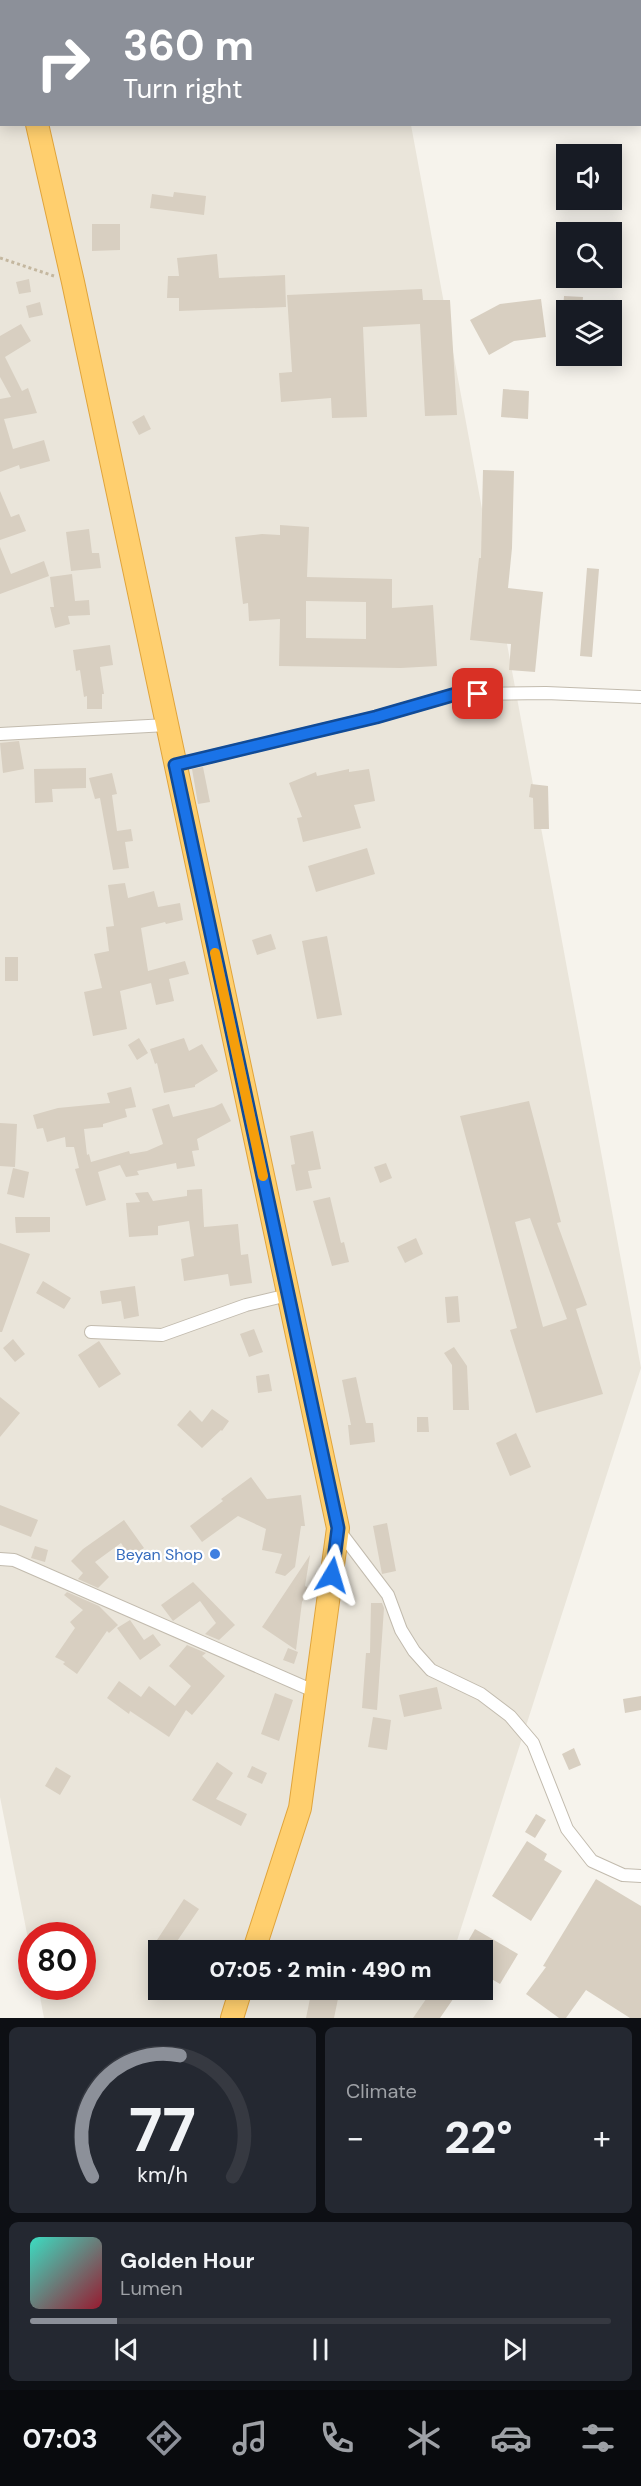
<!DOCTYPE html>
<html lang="en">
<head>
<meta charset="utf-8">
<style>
	:root { --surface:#171b24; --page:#242831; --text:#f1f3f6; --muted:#9ea1a6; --line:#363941; --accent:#8c9099 }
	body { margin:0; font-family:"DM Sans",sans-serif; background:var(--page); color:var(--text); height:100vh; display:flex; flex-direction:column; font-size:22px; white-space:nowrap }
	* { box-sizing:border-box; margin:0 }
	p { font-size:20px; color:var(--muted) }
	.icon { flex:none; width:33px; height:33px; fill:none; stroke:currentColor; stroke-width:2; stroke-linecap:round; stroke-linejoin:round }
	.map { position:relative; height:2018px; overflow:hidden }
	.details { display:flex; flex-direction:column; gap:9px; padding:9px; background:#0d0f14; flex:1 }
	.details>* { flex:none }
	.guide { position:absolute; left:0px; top:0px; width:642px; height:126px; box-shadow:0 3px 15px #0003; background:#8c9099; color:#fff; overflow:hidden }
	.buttons { position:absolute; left:556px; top:144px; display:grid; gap:12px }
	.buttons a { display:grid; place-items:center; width:66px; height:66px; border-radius:0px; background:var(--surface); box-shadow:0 3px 15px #0003; font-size:30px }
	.speed { position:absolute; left:18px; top:1922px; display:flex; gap:12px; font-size:30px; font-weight:700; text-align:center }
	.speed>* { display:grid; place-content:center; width:78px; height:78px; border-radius:50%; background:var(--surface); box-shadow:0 3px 15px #0003; line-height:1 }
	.speed .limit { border:9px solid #d22; background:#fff; color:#111 }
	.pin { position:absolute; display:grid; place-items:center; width:51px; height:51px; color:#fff; margin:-26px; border-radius:12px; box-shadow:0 3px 9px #0006 }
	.me { position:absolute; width:66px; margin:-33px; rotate:7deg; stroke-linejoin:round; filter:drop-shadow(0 0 4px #0008) }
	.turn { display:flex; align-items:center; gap:21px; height:126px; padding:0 24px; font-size:27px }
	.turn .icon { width:78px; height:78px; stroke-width:2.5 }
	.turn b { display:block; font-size:42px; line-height:51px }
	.big { font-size:45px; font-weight:800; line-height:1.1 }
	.details .widget { flex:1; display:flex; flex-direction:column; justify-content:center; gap:9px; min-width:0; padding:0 21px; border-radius:9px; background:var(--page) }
	.details .dial { align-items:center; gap:0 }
	.dial svg { height:156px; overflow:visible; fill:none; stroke:var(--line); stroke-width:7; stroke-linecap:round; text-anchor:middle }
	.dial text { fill:var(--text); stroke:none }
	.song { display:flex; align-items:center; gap:18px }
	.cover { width:72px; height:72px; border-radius:9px; background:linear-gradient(135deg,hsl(170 70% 55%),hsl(350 70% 35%)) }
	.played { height:6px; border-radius:3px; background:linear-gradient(90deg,var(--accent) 15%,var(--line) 15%) }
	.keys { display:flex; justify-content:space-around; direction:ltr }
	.heat { display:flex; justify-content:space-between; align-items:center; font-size:33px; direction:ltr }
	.details .tiles { flex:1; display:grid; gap:9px; grid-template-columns:1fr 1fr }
	.widget:last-child { grid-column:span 2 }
	.trip { position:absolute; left:148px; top:1940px; width:345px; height:60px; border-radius:0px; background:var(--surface); box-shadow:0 3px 15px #0003; font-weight:800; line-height:60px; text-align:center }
	.tab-bar { display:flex; height:96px; justify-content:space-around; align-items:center; background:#090b0e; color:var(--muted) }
	.tab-bar .icon { width:42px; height:42px }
	.tab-bar .current { color:var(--accent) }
	.tab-bar b { font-size:27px; color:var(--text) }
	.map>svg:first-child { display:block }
	.residential { fill:#eae5da }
	.building { fill:#d8cfc1; fill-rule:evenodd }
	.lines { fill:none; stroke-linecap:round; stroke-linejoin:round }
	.street-casing { stroke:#c2bbae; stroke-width:14 }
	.highway-casing { stroke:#e0a43c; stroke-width:24 }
	.path { stroke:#c4b79f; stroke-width:3; stroke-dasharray:3 3; stroke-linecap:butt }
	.street { stroke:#fff; stroke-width:12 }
	.highway { stroke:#ffcf6e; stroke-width:22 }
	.route-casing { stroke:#114b97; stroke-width:15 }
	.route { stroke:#1a73e8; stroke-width:10 }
	.slow { stroke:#f59e0b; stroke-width:10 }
	.shop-dot { fill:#3f7fe0; stroke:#fff; stroke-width:2 }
	.labels { text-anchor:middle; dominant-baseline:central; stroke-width:4.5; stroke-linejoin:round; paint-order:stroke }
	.shop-label { font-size:16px; fill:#366cbe; stroke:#fff; text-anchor:end }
</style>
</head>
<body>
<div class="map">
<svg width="641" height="2018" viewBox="0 0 641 2018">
	<rect width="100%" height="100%" fill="#f6f3ec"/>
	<path class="residential" d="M0 0H388L2 2V124L411 125 641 1368 454 1950H159V1989H442L433 2018H44L38 1986H82V1935H32L31 1954 0 1797Z"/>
	<path class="building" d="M174 192 206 196 204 215 150 208 152 194 173 197Z
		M92 224H120V250L92 251Z
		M217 254 219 278 285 275 286 307 179 311V298H167L168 276H179L177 258Z
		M29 279 31 292 19 294 16 282Z
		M422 289 423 300H450L457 415 425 416 420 324 363 327 367 417 332 418 331 398 281 402 279 373 292 372 287 295Z
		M564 296 583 297 582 310H563Z
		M541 299 546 337 514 341 489 355 470 320 500 304Z
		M40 302 43 315 29 318 26 306Z
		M21 324 31 341 5 357 22 391 28 388 37 413 4 419 13 449 44 440 50 461 20 469 19 465 0 472V399L11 397 0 377V336Z
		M503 389 529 391 528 419 501 417Z
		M144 415 151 429 139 435 132 422Z
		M483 470 514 471 512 548 508 588 543 592 535 672 509 670 511 644 470 640 479 558H481Z
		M0 491 11 517 19 514 26 531 0 540Z
		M280 525 309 527 307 577 392 579V608L433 605 437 666 401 668 279 666 280 619 249 621 248 603 243 604 235 537 262 534 280 535ZM306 601 366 602V639L306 638Z
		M89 529 92 553H99L101 568 71 571 66 532Z
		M0 547 11 574 44 561 49 576 0 594Z
		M587 568 599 569 592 657 580 656Z
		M72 574 75 601 89 600 90 615 68 616 70 624 55 628 50 607H54L50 577Z
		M110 645 113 665 100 667 104 694H102V709H87V696L84 697 80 670 76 671 73 650Z
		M19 741 24 769 3 773 0 743Z
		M203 767 210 802 198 804 192 769Z
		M86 768V788L52 789 53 802 35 803 34 769Z
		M349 769V772L369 769 375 801 354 805 361 828 303 842 297 818 302 817 289 783 316 772 317 776Z
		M112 773 117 794 112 795 117 831 131 829 133 841 125 842 129 868 113 870 100 798 95 799 89 778Z
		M531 784 548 786 549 829H534L533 798 529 797Z
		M367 848 375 874 316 892 308 866Z
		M125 883 128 898 154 891 158 907 180 903 183 920 166 924 165 922 141 928 148 971 185 961 189 974 169 979 174 1001 156 1005 151 983 120 991 127 1029 93 1036 84 992 102 988 94 954 109 951 106 927 114 926 108 885Z
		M271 934 276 949 257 955 252 940Z
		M327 936 342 1015 317 1019 302 941Z
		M5 957H18V981H5Z
		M139 1038 148 1053 137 1060 128 1045Z
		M184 1038 189 1051 202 1044 218 1071 195 1085V1087L164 1093 157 1063 155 1064 150 1049Z
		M131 1087 136 1107 125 1109 127 1117 103 1124V1127L84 1129 87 1155 89 1154 91 1162 129 1151 130 1154 147 1151 163 1144 152 1109 169 1104 173 1117 214 1107 222 1103 231 1121 197 1139 199 1150 192 1151 195 1166 177 1169 176 1163 137 1171 139 1175 126 1177 120 1165 98 1172 106 1200 86 1206 75 1169 79 1168 74 1147H66L65 1137 47 1142 43 1128 37 1129 33 1115 58 1108 110 1103 107 1093Z
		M529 1101 561 1222 557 1223 587 1305 576 1309 603 1394 536 1413 510 1330 517 1328 460 1116ZM530 1218 567 1319 543 1327 515 1222Z
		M0 1123 17 1124 15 1167 0 1166Z
		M313 1131 321 1169 308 1171 312 1188 296 1191 291 1165 295 1164 290 1136Z
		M386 1163 392 1178 380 1183 374 1167Z
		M13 1168 29 1172 24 1198 7 1194Z
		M202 1189 204 1227 238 1224 241 1255 248 1254 252 1283 230 1286 228 1274 184 1281 181 1259 194 1256 189 1221 158 1226V1235L129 1237 126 1203 140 1202 135 1193 148 1192 153 1201 187 1196V1190Z
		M330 1197 341 1243 344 1242 349 1262 332 1266 313 1201Z
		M15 1217H50V1232L16 1233Z
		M416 1238 423 1254 405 1263 397 1247Z
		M0 1243 30 1254 2 1332H0Z
		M43 1281 71 1298 64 1309 36 1293Z
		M135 1286 139 1316 124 1319 121 1301 102 1304 100 1291Z
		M458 1296 460 1322 447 1323 445 1297Z
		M254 1329 263 1352 249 1357 240 1334Z
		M13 1339 25 1354 15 1362 3 1348Z
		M99 1341 121 1374 99 1388 78 1355Z
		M454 1347 467 1366 469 1410H453L452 1365 444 1353Z
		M269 1374 272 1391 258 1393 256 1376Z
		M356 1377 366 1423H373L375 1442 350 1445 348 1425H351L342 1380Z
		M0 1397 20 1413 0 1437Z
		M212 1409 229 1421 222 1431 221 1430 202 1448 177 1425 190 1410 202 1422Z
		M417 1417H428L429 1432H417Z
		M516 1433 531 1467 510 1476 496 1443Z
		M251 1477 267 1499 301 1495 305 1526H301L295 1567 285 1576 275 1573 282 1554 262 1550 266 1529 238 1516 202 1542 190 1526 223 1501 221 1499Z
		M0 1505 38 1520 31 1537 0 1525Z
		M124 1520 144 1548 131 1558 121 1543 95 1562 109 1577 98 1588 78 1579 83 1573 71 1561 83 1549Z
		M387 1523 396 1571 382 1574 373 1526Z
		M35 1546 48 1550 45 1562 31 1558Z
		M310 1555 305 1586 309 1588 302 1602 296 1650 262 1627Z
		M193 1582 235 1625 219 1640 205 1634 216 1623 200 1601 173 1621 161 1605Z
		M67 1592 99 1606 118 1625 109 1633 107 1631 77 1674 63 1664 65 1662 55 1657 75 1628 70 1622 83 1610 64 1595Z
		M371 1603H382L384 1608 377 1710 362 1708 366 1653H370Z
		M130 1620 144 1640 153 1634 161 1645 140 1660 117 1628Z
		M187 1645 206 1653 202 1656 225 1676 192 1715 186 1710 169 1737 130 1711 129 1714 107 1698 119 1681 141 1697 149 1686 175 1706 191 1686 169 1666Z
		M288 1648 298 1652 294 1664 283 1660Z
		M437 1687 442 1709 404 1717 399 1695Z
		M275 1693 293 1700 279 1741 261 1734Z
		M641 1696V1710L625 1713 623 1699Z
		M373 1717 391 1720 387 1750 368 1747Z
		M574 1748 581 1765 569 1770 562 1754Z
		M217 1762 233 1773 216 1799 247 1814 241 1826 192 1800Z
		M252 1766 267 1773 262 1784 247 1777Z
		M56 1767 71 1776 60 1795 45 1786Z
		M536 1814 546 1820 535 1838 525 1832Z
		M527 1841 547 1854 544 1860 562 1871 531 1921 492 1896Z
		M596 1879 641 1906V2018H630L586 1990 566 2018H559L526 1994 546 1967 543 1966Z
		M184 1899 199 1909 171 1950 157 1940Z
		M475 1929 518 1954 500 1984 483 1974V1950H463Z
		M312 1989H340L334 2018H306Z
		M433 1989H460L440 2018H413Z"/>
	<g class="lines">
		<g class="street-casing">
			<path id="street" d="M0 734 167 725
				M175 765 376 717 456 694 546 693 641 697
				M91 1332 162 1335 246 1305 288 1295
				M338 1529 388 1595 401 1630 414 1651 431 1670 481 1694 510 1716 533 1743 567 1829 592 1861 623 1875 641 1876
				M0 1559 14 1560 316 1692"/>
		</g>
		<g class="highway-casing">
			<path id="highway" d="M8 0 9 2
				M37 124 73 282 338 1528 300 1808 254 1950
				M232 2018 241 1989"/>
		</g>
		<path class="path" d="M0 258 54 276"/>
		<use href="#street" class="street"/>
		<use href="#highway" class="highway"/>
	</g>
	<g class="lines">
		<g class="route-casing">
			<path id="route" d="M332 1575 338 1528 175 765 376 717 456 694H478"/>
		</g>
		<use href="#route" class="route"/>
		<path class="slow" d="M215 953 263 1176"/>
	</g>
	<circle class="shop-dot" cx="215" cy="1554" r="6"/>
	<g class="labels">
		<g class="shop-label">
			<text x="203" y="1554">Beyan Shop</text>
		</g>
	</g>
</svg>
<div class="buttons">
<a><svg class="icon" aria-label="sound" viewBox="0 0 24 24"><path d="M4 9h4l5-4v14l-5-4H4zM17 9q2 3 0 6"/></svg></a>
<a><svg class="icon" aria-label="search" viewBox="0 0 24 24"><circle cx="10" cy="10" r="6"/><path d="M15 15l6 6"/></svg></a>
<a><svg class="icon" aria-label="layers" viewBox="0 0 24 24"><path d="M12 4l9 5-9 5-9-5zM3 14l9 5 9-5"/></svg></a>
</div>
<div class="speed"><div class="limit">80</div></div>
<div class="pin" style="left:478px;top:694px;background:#d93025"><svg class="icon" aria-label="arrive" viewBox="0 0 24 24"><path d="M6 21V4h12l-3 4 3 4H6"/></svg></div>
<svg class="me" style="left:332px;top:1575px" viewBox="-20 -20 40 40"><path d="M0-17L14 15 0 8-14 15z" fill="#1a73e8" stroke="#fff" stroke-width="4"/></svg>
<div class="trip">07:05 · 2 min · 490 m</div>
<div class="guide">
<div class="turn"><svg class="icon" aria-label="right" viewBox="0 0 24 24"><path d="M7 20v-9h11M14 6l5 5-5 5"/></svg><div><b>360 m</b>Turn right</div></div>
</div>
</div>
<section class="details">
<div class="tiles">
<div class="widget dial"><svg viewBox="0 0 100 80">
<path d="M14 69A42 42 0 1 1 86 69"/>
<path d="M14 69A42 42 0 0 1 59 7" stroke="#8c9099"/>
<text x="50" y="56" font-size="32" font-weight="700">77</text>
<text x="50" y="72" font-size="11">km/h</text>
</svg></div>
<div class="widget"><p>Climate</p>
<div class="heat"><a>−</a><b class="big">22°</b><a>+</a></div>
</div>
<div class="widget">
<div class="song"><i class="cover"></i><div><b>Golden Hour</b><p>Lumen</p></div></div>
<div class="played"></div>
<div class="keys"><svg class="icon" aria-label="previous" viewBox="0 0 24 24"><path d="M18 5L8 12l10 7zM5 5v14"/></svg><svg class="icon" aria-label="pause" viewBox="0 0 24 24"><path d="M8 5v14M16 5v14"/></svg><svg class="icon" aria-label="next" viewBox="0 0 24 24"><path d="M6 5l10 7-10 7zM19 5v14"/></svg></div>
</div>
</div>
</section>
<nav class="tab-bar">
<b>07:03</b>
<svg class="icon current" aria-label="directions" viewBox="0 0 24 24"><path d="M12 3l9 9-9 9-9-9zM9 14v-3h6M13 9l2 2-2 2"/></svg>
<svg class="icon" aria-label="music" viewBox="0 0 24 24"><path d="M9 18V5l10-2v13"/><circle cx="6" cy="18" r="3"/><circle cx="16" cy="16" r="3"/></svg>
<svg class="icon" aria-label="phone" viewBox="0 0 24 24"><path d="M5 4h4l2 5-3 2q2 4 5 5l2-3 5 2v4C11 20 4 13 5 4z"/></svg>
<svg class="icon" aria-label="climate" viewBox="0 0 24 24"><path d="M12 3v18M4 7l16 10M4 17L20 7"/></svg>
<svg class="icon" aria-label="car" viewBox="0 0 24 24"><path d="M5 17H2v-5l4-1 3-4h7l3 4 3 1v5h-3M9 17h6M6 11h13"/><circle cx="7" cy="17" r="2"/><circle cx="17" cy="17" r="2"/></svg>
<svg class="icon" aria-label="filters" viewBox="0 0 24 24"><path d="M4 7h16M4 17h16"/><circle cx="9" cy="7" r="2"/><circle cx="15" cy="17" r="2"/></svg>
</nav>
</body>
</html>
